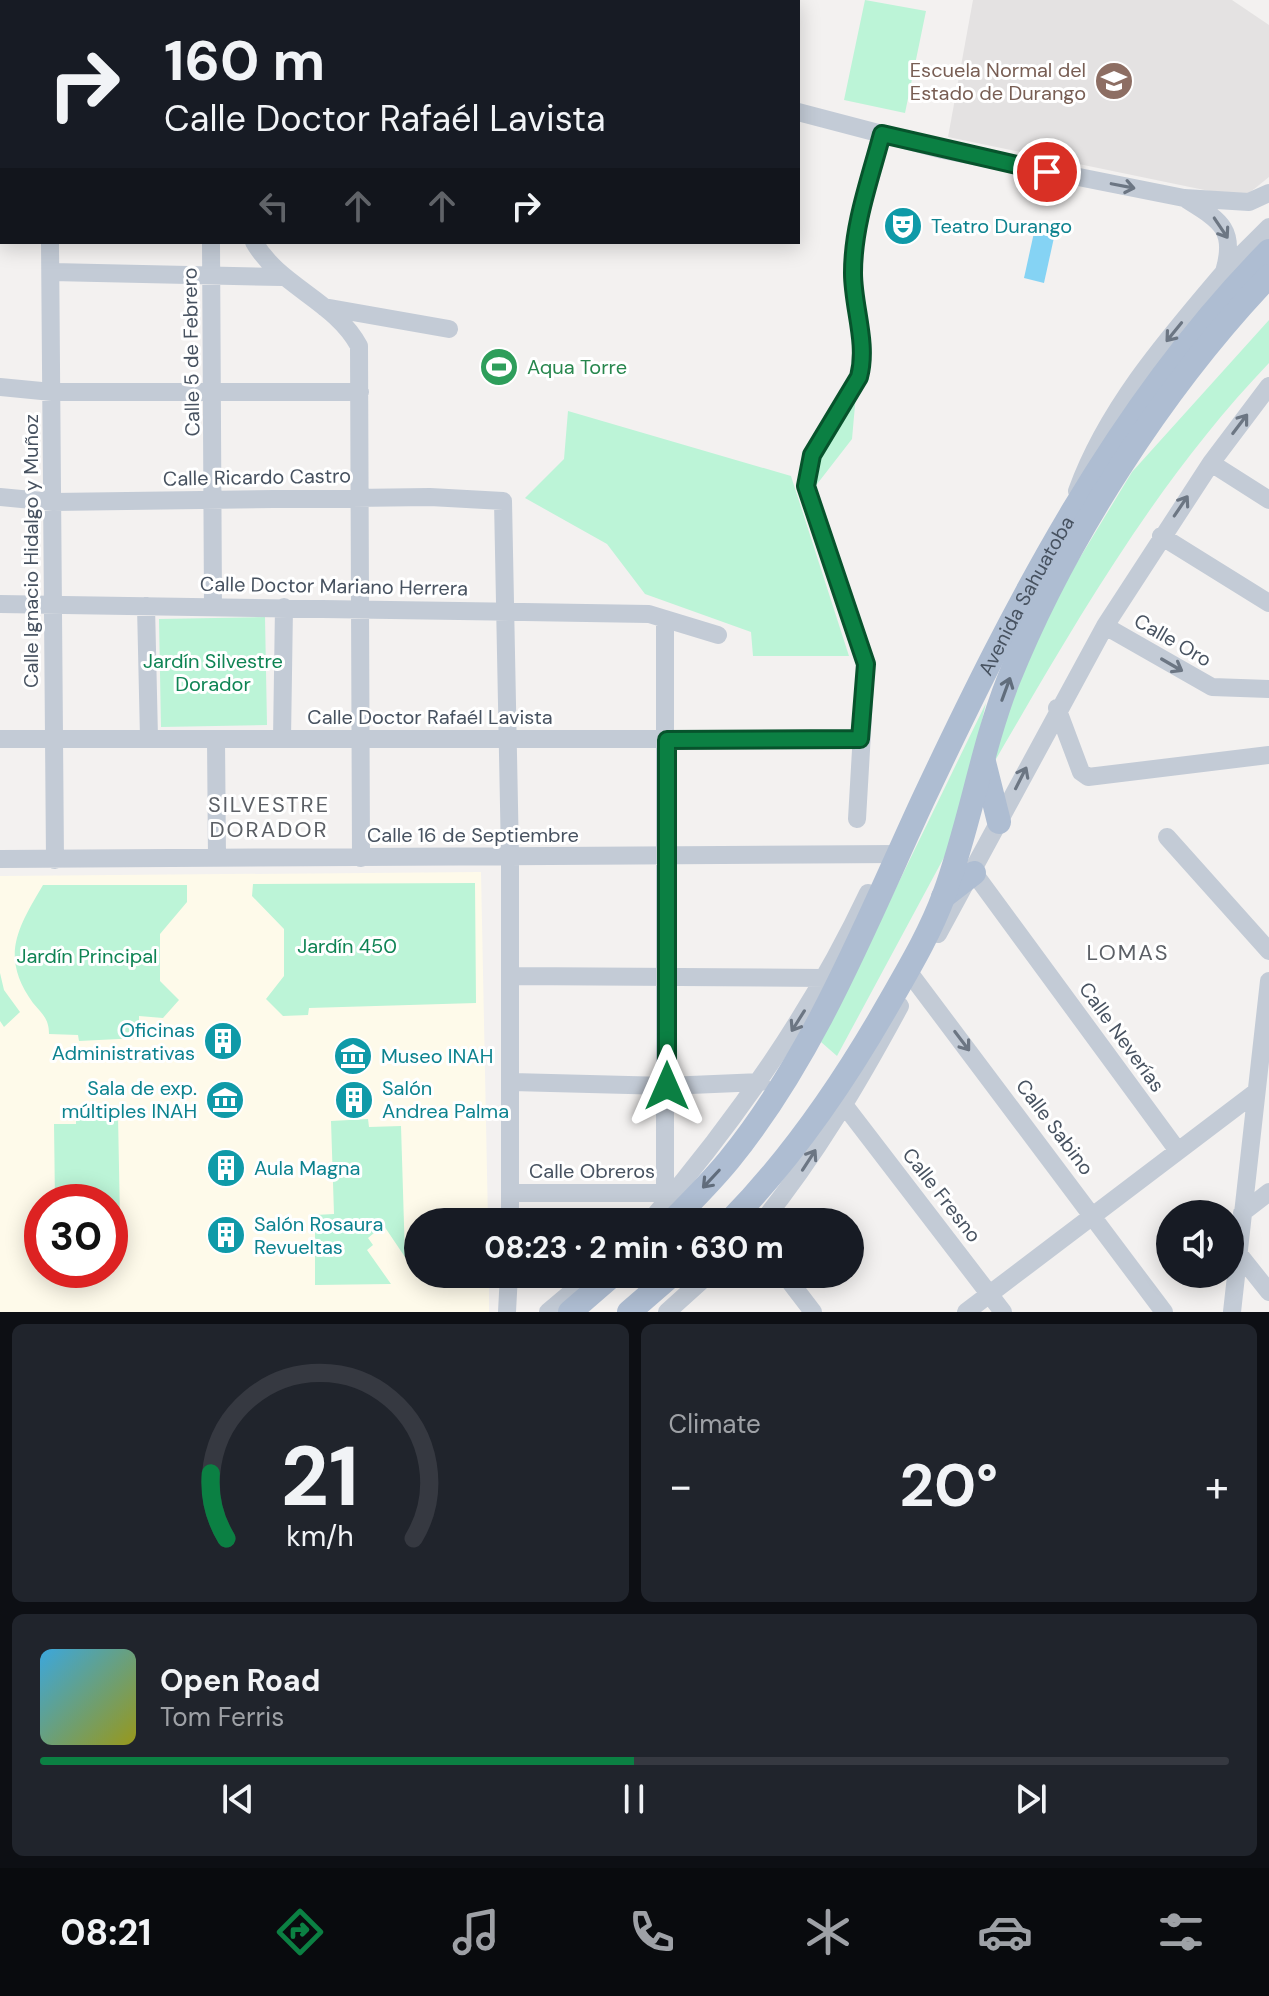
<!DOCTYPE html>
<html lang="en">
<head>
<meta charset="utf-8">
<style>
	:root { --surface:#171b24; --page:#20242c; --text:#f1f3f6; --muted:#9ea1a6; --line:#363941; --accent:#0b8043 }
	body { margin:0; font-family:"DM Sans",sans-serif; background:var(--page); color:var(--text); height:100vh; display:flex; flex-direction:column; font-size:30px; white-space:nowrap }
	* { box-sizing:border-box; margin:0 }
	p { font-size:26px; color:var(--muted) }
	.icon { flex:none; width:44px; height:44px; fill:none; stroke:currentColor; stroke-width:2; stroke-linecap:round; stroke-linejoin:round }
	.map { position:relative; height:1312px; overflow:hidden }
	.side { display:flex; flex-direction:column; gap:12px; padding:12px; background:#0d0f14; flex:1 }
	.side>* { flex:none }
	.guide { position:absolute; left:0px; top:0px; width:800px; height:244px; box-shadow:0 4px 20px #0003; background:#171b24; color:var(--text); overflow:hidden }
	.buttons { position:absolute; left:1156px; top:1200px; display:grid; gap:16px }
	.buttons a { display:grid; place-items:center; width:88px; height:88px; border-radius:50%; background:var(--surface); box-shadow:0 4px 20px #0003; font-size:40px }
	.speed { position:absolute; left:24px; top:1184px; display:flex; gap:16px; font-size:40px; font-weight:700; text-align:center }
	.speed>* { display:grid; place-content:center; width:104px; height:104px; border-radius:50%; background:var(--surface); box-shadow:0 4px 20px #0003; line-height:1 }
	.speed .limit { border:12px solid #d22; background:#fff; color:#111 }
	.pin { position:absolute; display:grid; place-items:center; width:68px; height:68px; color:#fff; margin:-34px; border:4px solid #fff; border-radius:50%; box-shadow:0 2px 8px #0007 }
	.me { position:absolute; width:88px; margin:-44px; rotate:0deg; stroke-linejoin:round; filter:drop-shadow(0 0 6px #0008) }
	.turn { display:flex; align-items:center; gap:28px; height:168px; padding:0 32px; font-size:36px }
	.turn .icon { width:104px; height:104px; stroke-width:2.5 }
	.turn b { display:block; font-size:56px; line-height:68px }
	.lanes { display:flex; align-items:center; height:76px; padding:0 32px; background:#0003; justify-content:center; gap:40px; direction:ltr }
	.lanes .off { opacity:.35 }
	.big { font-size:60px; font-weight:700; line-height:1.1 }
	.side .tile { flex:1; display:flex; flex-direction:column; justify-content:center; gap:12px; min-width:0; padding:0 28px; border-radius:12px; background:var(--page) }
	.side .dial { align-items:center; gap:0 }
	.dial svg { height:208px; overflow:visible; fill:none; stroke:var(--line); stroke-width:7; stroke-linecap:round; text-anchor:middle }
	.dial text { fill:var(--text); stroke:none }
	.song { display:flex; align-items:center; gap:24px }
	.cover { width:96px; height:96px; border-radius:12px; background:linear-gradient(135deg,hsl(200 70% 55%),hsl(60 70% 35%)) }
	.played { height:8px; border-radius:4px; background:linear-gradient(90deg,var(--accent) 50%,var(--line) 50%) }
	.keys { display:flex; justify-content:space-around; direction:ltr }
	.heat { display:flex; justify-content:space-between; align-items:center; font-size:44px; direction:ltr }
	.side .tiles { flex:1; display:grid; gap:12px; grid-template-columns:1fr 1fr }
	.tile:last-child { grid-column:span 2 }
	.trip { position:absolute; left:404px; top:1208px; width:460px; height:80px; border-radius:40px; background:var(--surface); box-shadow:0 4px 20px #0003; font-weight:700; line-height:80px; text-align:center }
	.dock { display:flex; height:128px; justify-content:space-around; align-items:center; background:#090b0e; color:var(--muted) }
	.dock .icon { width:56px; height:56px }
	.dock .active { color:var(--accent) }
	.dock b { font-size:36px; color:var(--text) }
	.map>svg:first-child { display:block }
	.commercial { fill:#fefaea; fill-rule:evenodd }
	.education { fill:#e4e2e2 }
	.medical { fill:#fde6e0 }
	.green { fill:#bcf4d7 }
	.water { fill:#85d3f4 }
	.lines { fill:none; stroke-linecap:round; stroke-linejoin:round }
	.minor { stroke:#c3cbd6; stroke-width:18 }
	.major { stroke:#aebdd2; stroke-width:24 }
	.major-bridge { stroke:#aebdd2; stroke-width:24 }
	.oneway { stroke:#6c7683 }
	.oneway2 { stroke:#616d7c }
	.route-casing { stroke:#07532c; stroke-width:20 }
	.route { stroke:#0b8043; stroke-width:14 }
	.labels { text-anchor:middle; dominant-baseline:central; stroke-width:6; stroke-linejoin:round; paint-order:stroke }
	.education-label { font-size:20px; fill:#785e54; stroke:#fff; text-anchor:end }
	.culture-label { font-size:20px; fill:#0d838f; stroke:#fff; text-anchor:start }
	.street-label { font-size:20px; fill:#475260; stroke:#fff }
	.leisure-label { font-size:20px; fill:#27864d; stroke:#fff; text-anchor:start }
	.park-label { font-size:20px; fill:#0f8454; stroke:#fff }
	.neighbourhood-label { font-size:22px; letter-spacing:2px; fill:#5c6066; stroke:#fff }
</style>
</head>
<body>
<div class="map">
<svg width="1269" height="1312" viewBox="0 0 1269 1312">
	<rect width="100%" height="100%" fill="#f3f1f0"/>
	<path class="commercial" d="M481 872 488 1222H418V1274H489V1312H0V876ZM42 1202H110V1270H42Z"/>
	<path class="education" d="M973 0H1232L1269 25V177L1243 198 948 137Z"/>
	<path class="medical" d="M0 0H427L429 2H2V34Z"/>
	<path class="green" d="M865 0 926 11 905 113 844 100Z
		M1269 320V363C1155 482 1074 625 992 766L1018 680 1056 597 1132 472Z
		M856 394 852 439 814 488 818 454Z
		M568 411 791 476 849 656H753L751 632 645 594 607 544 525 498 564 459Z
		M265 617 267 725 161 727 159 619Z
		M986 703 955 837 837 1056 821 1042Z
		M475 883 476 1003 309 1008 308 1015 283 1016 266 999 284 976V929L252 896 253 884Z
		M43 885H187V902L160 934V981L179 1000 163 1018 139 1016V1038L79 1041 78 1035 49 1034C49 1019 43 1015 33 1003 0 957 17 929 43 885Z
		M0 973 4 990 20 1012 4 1027 0 1021Z
		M76 1115H118L120 1220H110V1202H55L54 1124H76Z
		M368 1119 369 1127 401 1126 405 1257 380 1220 371 1228 374 1233 368 1238 373 1245 367 1250 391 1284 315 1285V1215L334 1214 331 1121Z"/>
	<path class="water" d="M1035 228 1055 233 1044 283 1024 278Z"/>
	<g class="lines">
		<path class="minor" d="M459 0 461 2
			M483 2 485 0
			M798 112 943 150 1184 198 1249 202 1269 193
			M0 230H2
			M50 242 55 860
			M211 242 213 606
			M254 242C279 286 335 301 359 346L361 858
			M1226 270 1269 227
			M52 272 282 277
			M324 307 449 329
			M0 387 52 392H360
			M1211 463 1269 500
			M1077 491C1107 408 1167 339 1224 272 1237 228 1219 220 1184 198
			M0 497 53 502 430 497 503 501 510 856V1222
			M1161 536 1269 603
			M0 604 649 614 718 635
			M146 606 149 738
			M1105 626 1212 687 1269 689
			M1057 708 1081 772 1088 777 1269 755
			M0 739H860
			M216 739 217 857
			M282 739 284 607
			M857 819 866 664 806 486 812 455 859 377C868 344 853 307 853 273 853 225 870 179 882 134
			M1167 837 1269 951
			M0 859 899 854
			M974 873 1178 1151
			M938 934 1105 626 1211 463 1269 386
			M908 971 1164 1312
			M511 976 825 978
			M512 1082 667 1086 761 1082
			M845 1106 1003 1312
			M511 1193H674
			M665 1193V622
			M1242 1213 1269 1192
			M649 1222C736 1121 811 1014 868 893
			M762 1222C816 1155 859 1082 900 1006
			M1238 1253 1269 1292
			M784 1274 813 1312
			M507 1312 509 1274
			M548 1312 593 1274
			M667 1312 709 1274
			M966 1312 1256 1092
			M1232 1312 1269 981"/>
		<g class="major">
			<path d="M984 762 999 822"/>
			<path d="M943 897 974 873"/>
			<path id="s1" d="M671 1222C691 1202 711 1182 729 1160 815 1054 866 923 923 800 1015 605 1116 406 1269 251"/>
			<path d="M729 1222C793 1157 844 1082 889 1003 909 968 930 933 944 895 970 825 981 750 1008 681 1065 539 1164 386 1269 276"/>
			<path d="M629 1312 673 1274"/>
		</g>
		<path class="major-bridge" d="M570 1312 614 1274"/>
	</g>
	<defs><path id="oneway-shaft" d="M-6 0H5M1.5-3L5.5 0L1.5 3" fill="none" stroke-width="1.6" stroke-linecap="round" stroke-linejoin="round" transform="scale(2)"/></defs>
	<g class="oneway">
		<use href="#oneway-shaft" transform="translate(1123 186) rotate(11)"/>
		<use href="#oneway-shaft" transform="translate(1221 228) rotate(56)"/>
		<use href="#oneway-shaft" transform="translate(1174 332) rotate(129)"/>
		<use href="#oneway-shaft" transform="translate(1240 424) rotate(-53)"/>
		<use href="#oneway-shaft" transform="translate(1181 506) rotate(-56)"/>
		<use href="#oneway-shaft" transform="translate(1172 665) rotate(30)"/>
		<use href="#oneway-shaft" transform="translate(1021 778) rotate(-63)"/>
		<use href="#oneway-shaft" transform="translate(798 1021) rotate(122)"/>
		<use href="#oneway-shaft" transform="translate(962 1041) rotate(53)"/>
		<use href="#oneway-shaft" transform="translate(809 1160) rotate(-57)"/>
	</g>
	<g class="oneway2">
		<use href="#oneway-shaft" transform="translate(1006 689) rotate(-70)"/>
		<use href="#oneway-shaft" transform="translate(711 1179) rotate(133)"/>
	</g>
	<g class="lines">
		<g class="route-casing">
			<path id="route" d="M667 1086V740L860 739 866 664 806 486 812 455 859 377C868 343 853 307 853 273 853 225 870 179 882 134L1047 172"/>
		</g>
		<use href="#route" class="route"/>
	</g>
	<defs>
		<g id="university-disc" transform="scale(2)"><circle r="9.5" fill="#8d6e63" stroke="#fff"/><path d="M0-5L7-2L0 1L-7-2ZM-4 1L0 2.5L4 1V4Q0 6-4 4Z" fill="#fff"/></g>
		<g id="theatre-disc" transform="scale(2)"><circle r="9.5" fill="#0f9aa8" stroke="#fff"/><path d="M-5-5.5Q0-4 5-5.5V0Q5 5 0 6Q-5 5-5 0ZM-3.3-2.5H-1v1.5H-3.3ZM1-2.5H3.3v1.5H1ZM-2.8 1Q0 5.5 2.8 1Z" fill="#fff"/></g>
		<g id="stadium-disc" transform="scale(2)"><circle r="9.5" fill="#2e9e5b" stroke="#fff"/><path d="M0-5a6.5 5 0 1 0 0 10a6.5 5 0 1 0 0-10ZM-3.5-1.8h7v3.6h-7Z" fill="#fff"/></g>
		<g id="building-disc" transform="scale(2)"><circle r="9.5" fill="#0f9aa8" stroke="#fff"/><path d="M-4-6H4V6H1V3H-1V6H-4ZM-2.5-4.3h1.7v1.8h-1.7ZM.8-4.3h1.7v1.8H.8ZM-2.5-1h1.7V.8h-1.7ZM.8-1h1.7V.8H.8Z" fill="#fff"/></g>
		<g id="museum-disc" transform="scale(2)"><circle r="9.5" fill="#0f9aa8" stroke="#fff"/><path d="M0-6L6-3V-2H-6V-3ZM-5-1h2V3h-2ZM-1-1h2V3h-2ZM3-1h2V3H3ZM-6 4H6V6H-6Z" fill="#fff"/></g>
	</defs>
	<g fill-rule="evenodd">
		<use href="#university-disc" x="1114" y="81"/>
		<use href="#theatre-disc" x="903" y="226"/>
		<use href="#stadium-disc" x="499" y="367"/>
		<use href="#building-disc" x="223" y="1041"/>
		<use href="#museum-disc" x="353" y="1056"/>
		<use href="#museum-disc" x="225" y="1100"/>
		<use href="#building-disc" x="354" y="1100"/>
		<use href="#building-disc" x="226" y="1168"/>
		<use href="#building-disc" x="226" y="1235"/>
	</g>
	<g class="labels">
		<g class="education-label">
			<text x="1086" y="70">Escuela Normal del<tspan x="1086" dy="23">Estado de Durango</tspan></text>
		</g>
		<g class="culture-label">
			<text x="931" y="226">Teatro Durango</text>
			<text x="195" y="1030" text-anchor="end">Oficinas<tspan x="195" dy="23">Administrativas</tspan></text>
			<text x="381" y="1056">Museo INAH</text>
			<text x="197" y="1088" text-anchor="end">Sala de exp.<tspan x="197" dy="23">múltiples INAH</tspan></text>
			<text x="382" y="1088">Salón<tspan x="382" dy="23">Andrea Palma</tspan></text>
			<text x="254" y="1168">Aula Magna</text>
			<text x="254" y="1224">Salón Rosaura<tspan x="254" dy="23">Revueltas</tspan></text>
		</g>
		<g class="street-label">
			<text transform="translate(191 352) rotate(-91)">Calle 5 de Febrero</text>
			<text transform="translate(257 477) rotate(-1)">Calle Ricardo Castro</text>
			<text transform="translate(31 551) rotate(-90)">Calle Ignacio Hidalgo y Muñoz</text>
			<text transform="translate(334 586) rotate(1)">Calle Doctor Mariano Herrera</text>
			<text stroke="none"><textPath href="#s1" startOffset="724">Avenida Sahuatoba</textPath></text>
			<text transform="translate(1173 640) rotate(30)">Calle Oro</text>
			<text x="430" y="717">Calle Doctor Rafaél Lavista</text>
			<text x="473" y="835">Calle 16 de Septiembre</text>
			<text transform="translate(1122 1037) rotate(54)">Calle Neverías</text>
			<text transform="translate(1055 1127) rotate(53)">Calle Sabino</text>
			<text x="592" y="1171">Calle Obreros</text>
			<text transform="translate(942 1195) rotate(52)">Calle Fresno</text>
		</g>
		<g class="leisure-label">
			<text x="527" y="367">Aqua Torre</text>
		</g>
		<g class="park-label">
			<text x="213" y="661">Jardín Silvestre<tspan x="213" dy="23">Dorador</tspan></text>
			<text x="347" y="946">Jardín 450</text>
			<text x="87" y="956">Jardín Principal</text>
		</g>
		<g class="neighbourhood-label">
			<text x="269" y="804">SILVESTRE<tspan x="269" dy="25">DORADOR</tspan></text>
			<text x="1128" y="952">LOMAS</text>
		</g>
	</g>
</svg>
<div class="buttons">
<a><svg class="icon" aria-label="sound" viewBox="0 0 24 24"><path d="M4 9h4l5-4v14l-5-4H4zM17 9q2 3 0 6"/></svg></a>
</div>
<div class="speed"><div class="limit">30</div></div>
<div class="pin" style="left:1047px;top:172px;background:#d93025"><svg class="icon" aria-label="arrive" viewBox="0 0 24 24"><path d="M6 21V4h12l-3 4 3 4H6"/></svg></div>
<svg class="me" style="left:667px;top:1086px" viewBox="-20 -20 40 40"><path d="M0-17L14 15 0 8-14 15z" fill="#0b8043" stroke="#fff" stroke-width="4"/></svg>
<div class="trip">08:23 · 2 min · 630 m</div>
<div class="guide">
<div class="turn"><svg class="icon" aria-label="right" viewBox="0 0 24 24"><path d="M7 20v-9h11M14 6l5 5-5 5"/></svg><div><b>160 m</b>Calle Doctor Rafaél Lavista</div></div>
<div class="lanes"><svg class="icon off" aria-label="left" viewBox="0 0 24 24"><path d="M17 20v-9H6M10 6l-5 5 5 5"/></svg><svg class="icon off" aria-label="ahead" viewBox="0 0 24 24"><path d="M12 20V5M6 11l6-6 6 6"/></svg><svg class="icon off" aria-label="ahead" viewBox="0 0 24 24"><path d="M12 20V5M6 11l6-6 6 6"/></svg><svg class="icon" aria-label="right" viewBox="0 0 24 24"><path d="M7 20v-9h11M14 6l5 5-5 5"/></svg></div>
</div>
</div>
<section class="side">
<div class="tiles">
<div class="tile dial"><svg viewBox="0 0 100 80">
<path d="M14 69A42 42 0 1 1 86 69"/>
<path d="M14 69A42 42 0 0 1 8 44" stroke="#0b8043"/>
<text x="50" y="56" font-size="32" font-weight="700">21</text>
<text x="50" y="72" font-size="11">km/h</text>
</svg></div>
<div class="tile"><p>Climate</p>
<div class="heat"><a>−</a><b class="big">20°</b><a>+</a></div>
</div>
<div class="tile">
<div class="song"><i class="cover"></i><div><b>Open Road</b><p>Tom Ferris</p></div></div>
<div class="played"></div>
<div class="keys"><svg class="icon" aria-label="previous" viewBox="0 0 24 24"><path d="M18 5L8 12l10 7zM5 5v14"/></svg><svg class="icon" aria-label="pause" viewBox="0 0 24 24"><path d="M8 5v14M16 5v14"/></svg><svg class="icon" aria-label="next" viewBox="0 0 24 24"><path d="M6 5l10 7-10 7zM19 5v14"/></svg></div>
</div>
</div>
</section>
<nav class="dock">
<b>08:21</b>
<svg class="icon active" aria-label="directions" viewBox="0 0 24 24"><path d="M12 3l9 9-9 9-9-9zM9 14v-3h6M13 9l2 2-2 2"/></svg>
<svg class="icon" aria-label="music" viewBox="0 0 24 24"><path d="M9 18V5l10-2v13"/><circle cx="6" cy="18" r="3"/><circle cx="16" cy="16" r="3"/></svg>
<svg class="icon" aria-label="phone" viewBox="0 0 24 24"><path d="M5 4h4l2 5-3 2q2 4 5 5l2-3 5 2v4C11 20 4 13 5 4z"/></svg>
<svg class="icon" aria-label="climate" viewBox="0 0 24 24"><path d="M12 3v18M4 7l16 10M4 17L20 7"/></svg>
<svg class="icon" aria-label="car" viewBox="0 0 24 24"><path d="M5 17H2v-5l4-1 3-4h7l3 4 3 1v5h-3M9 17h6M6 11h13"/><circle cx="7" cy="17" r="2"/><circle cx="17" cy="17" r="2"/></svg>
<svg class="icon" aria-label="filters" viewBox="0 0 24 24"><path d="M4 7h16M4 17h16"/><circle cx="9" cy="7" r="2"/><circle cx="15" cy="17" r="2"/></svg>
</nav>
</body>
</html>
